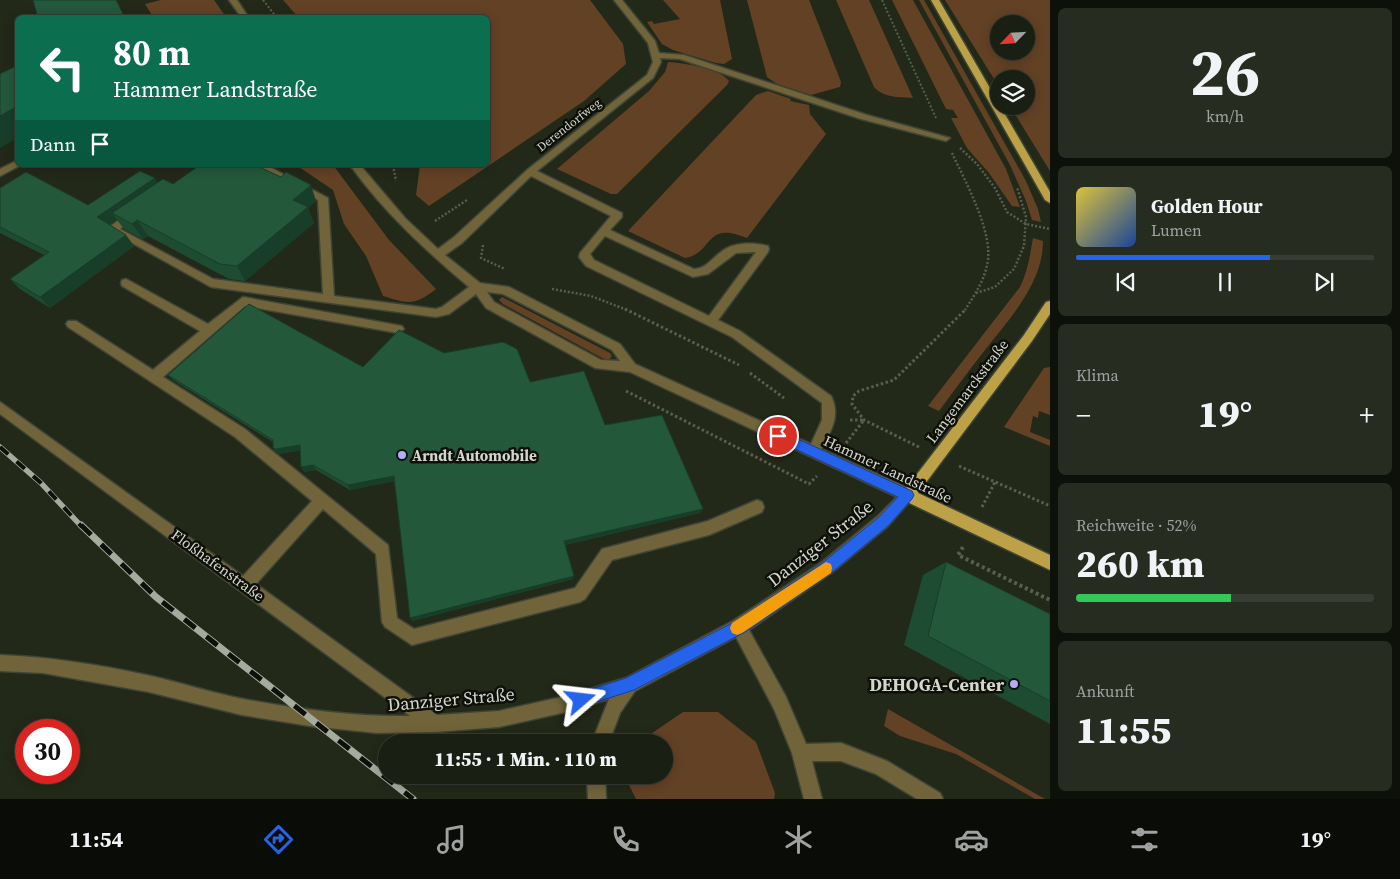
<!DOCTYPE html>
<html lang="de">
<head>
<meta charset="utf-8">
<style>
	:root { --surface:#1a1f13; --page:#272c21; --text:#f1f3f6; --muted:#9fa2a0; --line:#383d33; --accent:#2563eb }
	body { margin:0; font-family:"Source Serif 4",serif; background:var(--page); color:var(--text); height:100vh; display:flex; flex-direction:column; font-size:19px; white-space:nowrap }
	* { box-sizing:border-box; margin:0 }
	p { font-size:16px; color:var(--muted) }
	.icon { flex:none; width:28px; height:28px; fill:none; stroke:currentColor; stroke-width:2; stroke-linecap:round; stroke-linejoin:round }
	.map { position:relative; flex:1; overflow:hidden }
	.sheet { display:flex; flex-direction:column; gap:8px; padding:8px; background:#0e110a; width:350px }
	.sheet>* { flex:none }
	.guide { position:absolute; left:15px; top:15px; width:475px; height:152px; border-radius:8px; box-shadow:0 2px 12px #0003,0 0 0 1px var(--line); background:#0b6e4f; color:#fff; overflow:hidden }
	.needle { width:32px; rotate:245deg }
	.fabs { position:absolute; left:990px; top:15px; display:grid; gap:10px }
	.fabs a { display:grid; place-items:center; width:45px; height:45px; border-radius:50%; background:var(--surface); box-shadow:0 2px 12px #0003,0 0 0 1px var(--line); font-size:25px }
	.speed { position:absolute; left:15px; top:719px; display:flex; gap:10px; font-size:25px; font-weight:700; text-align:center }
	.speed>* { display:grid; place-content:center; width:65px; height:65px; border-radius:50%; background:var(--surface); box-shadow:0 2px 12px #0003,0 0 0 1px var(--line); line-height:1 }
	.speed .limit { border:8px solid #d22; background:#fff; color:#111 }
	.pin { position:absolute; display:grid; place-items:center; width:42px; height:42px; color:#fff; margin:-21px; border:2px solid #fff; border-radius:50%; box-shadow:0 1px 5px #0007 }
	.me { position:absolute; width:55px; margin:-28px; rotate:73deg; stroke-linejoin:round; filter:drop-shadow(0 0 4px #0008) }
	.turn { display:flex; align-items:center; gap:18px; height:105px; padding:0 15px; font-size:22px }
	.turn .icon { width:65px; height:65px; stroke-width:2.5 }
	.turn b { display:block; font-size:35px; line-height:42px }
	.then { display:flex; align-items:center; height:48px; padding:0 15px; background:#0003; gap:10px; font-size:19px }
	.big { font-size:38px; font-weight:800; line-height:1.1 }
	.sheet .card { flex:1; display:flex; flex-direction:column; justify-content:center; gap:8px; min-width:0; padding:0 18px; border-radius:8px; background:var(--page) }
	.sheet .dial { align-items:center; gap:0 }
	.dial b { font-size:65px; line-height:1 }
	.song { display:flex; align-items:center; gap:15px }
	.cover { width:60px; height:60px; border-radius:8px; background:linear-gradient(135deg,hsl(50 70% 55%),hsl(220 70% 35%)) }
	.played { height:5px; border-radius:2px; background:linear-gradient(90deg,var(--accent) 65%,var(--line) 65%) }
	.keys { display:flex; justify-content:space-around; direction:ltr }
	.heat { display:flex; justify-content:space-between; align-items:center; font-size:28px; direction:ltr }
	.charge { height:8px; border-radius:4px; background:linear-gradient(90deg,#34c759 52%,var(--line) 0) }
	.trip { position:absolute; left:378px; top:734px; width:295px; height:50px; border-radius:25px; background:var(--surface); box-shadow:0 2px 12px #0003,0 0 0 1px var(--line); font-weight:800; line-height:50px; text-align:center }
	.dock { display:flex; height:80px; justify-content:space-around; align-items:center; background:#0a0c08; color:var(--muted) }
	.dock .icon { width:35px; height:35px }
	.dock .current { color:var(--accent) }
	.dock b { font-size:22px; color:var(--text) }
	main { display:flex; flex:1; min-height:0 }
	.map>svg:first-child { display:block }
	.green { fill:#634125; fill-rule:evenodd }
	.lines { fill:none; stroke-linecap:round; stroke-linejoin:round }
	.minor-casing { stroke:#3f4536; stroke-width:3 }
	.major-casing { stroke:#3f4536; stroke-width:3 }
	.path-far3 { stroke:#585e50; stroke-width:2; stroke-dasharray:2 2; stroke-linecap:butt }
	.path-far2 { stroke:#585e50; stroke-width:2.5; stroke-dasharray:2 2; stroke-linecap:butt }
	.path-far1 { stroke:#585e50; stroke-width:3; stroke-dasharray:2.5 2.5; stroke-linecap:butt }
	.path { stroke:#585e50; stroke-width:4; stroke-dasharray:3 3; stroke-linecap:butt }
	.minor { fill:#71643b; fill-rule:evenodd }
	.major { fill:#bda146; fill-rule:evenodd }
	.rail-far1-casing { stroke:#a6ab9f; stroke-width:5.5 }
	.rail-casing { stroke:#a6ab9f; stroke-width:7 }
	.rail-far1 { stroke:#0e1009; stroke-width:4; stroke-dasharray:11; stroke-linecap:butt }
	.rail { stroke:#0e1009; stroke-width:5; stroke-dasharray:14; stroke-linecap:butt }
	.wall { fill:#1e4c33 }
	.shaded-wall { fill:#183e29 }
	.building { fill:#23583b; stroke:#183e29 }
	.route { fill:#2563eb; stroke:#184099 }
	.slow { fill:#f59e0b }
	.poi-dot { fill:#b2adf9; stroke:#0e1009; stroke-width:2 }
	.labels { text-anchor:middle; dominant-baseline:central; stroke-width:5; stroke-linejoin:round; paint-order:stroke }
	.far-street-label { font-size:12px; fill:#d2d6cc; stroke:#0e1009 }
	.street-label { font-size:15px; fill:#d2d6cc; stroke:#0e1009 }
	.poi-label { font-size:15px; font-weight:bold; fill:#d2d6cc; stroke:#0e1009; text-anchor:start }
	.near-street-label { font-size:18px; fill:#d2d6cc; stroke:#0e1009 }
	.near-poi-label { font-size:18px; font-weight:bold; fill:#d2d6cc; stroke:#0e1009; text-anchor:end }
</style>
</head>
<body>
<main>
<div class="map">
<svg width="1050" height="799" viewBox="0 0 1050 799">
	<rect width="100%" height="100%" fill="#232919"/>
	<path class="green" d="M161 0H214L226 17H153L145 4Z
		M283 0H590L623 44 626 64 584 101 429 206 416 195 420 165H488V18L298 17Z
		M663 0H720L732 59 724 64 716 63 673 50 662 44 647 22 652 21 654 24 680 19Z
		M747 0H809L841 82 840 87 811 95 777 84 767 77Z
		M836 0H869L913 98C899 97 884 98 874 87Z
		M892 0H913L1006 169 1020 207 1012 206 989 173 967 148 951 118H958L953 110 946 109Z
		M919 0H924L1026 181 1038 209 1041 222 1032 220 1026 201 1010 165Z
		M945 0H1050V171L1010 106H1026V79H999V87ZM999 24H1026V51H999Z
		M668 62C683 63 720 68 729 81L727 85 617 194H611L557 169 649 91 665 72Z
		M768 91 791 99 790 101 809 105 810 114 826 134 747 238C704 220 714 253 685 258L628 231 756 95Z
		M296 165H333L389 240 436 289C414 306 409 304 383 296L366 256 344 224 333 190Z
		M1033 238 1043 241C1043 284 1009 319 985 350 969 370 954 391 939 411L928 406 1020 287C1028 271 1030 255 1033 238Z
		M502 297 610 353 612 356 609 360 604 359 503 304 499 300Z
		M1050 367V415L1039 411 1038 418 1033 416 1030 432 1050 440V446L1004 427 1044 368Z
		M888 709 1045 799H1035L956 754 900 736 884 726Z
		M683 712H718L756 742 775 793 774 799H636L629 785 631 775H664V742H639Z"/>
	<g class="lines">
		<g class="minor-casing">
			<path id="minor" d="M229 0H237L249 18H242Z
				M614 0H622L655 41 659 53 684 55 867 115 950 138 946 141 861 119 680 59 660 58 661 62 653 78 537 171 622 213V217L610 230 694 269C706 269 712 258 721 252 733 242 753 242 768 246L769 249 768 252 718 320 740 331 831 396C841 416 831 431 821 449L913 490 915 495 888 526 831 573 749 630 786 697 806 744 841 743 887 761 940 793 943 799H917L876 774 841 761H812L822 799H804L792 753 774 709 736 637 635 691 620 713 609 742H592L609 699 566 712 499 727 435 732 377 733 310 726 242 715 149 692 43 673 0 671V655C51 657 101 665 151 676 182 683 212 693 243 699 298 709 354 717 410 716L0 414V402L243 576 312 501 235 437 68 327 66 324 68 321H76L153 370 200 331 122 286 121 283 122 280 126 279 208 324 243 297 402 326 404 329 398 333 245 306 163 377 245 429 388 545 397 618 414 629 575 588 602 549 708 521 757 500 762 502 764 507 762 512 709 535 612 560 585 599 580 602 412 645 385 627 382 622 376 554 323 509 256 584 437 715 499 711 566 696 626 678 733 621 821 563 878 516 897 497 630 372 595 368 486 308 476 294 449 314 436 317 211 287 107 229 129 212H137V216L120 229 213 279 323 294 318 200 254 165H266L328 198 334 296 436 309 442 307 469 287C425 250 384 212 350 165H360L405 218 438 249 454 237 527 170 647 75 653 62 648 43ZM531 176 611 216 580 253 579 257 586 266 732 337 822 403V420L811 444 635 364 620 344 509 287 480 283 445 255 462 243ZM605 236 693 277 708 274 736 253 756 252 709 316 594 260 590 254ZM487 292 503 294 612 350 620 361 601 360 494 302Z
				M18 160V165H21L0 176V169Z
				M587 775H605L606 799H588Z"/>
		</g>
		<g class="major-casing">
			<path id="major" d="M931 0H939L1050 192V203L1045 200Z
				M1050 301V314L1032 341 918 493 1050 555V570L903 500 901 495 1024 335 1046 302Z"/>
		</g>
		<path class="path-far3" d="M263 0 277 18
			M882 0 936 118"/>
		<path class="path-far2" d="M960 148 977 164 995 188 1007 212 1026 224 1050 229
			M952 153C965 181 995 235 987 265 984 281 974 296 965 310
			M393 165 396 181
			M435 221 467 200
			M483 245 481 258 505 269
			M552 289 591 296 627 310
			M976 293 995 287 1014 269 1024 246 1026 217 1017 187"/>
		<path class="path-far1" d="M625 309 739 365
			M750 373 784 398
			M626 391 809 484 817 476
			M850 420H863
			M846 443 864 420
			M919 447 864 420 852 404 853 396 859 391 894 380 966 309
			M959 466 1050 506
			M982 507 995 482"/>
		<path class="path" d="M963 547 958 555 1050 600"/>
		<use href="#minor" class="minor"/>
		<use href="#major" class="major"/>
		<g class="rail-far1-casing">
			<path id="rail-far1" d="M0 447 41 483 82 527"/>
		</g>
		<g class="rail-casing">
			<path id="rail" d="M81 525 156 597 413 799"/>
		</g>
		<use href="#rail-far1" class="rail-far1"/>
		<use href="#rail" class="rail"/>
	</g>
	<path class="wall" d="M157 183 316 201 308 208 314 223 245 281 229 279 148 236 143 239 124 229 117 220 110 225 134 246 50 308 20 289 10 279 44 255 0 233V188L88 205Z
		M444 353 530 382 605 425 700 513 565 545 573 579 412 621 394 481 350 490 316 470 304 472 301 467 300 450 279 454 273 448V442L173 380 168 375 363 367Z
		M946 562 1050 614V724L904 645 923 575Z"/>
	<path class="shaded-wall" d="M18 106V138L0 148V116Z
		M155 178 161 190 112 213 117 220 105 228 97 217Z
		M311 185 316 201 308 208 314 223 245 281 237 266 293 200Z
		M137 220 148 236 143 239 132 224Z
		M126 235 134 246 50 308 40 297Z
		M300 445 303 450 279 454 276 449Z
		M313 465 316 470 304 472 301 467Z
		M394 476 396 481 350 490 348 485Z
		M703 509 700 513 563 545 564 541Z
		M574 576 573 579 412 621 410 618Z"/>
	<path class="building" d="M33 0H116L125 18H38Z
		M18 65V106L0 116V74Z
		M200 165H255L281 177 286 172 311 185 293 200 308 207 237 266 220 264 137 220 132 224 112 213 163 179 173 184Z
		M140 171 155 178 97 217 126 235 40 297 10 279 49 252 0 227V188L26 172 88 205Z
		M249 304 363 367 399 330 444 353 503 342 517 349 530 382 584 371 605 425 662 415 703 509 564 541 574 576 410 618 394 476 348 485 313 465 301 467 300 445 276 449 273 448V440L168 375Z
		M946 562 1050 614V701L928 636Z"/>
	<path class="route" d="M778 430 912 491 914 495 912 499 888 526 831 573 745 632 634 690 581 707 576 705 574 700 576 694 626 678 734 622 821 564 879 517 898 497 774 439 772 436 774 432Z"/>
	<path class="slow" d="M826 562 831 564 832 568 831 573 742 633 737 635 732 633 730 628 732 623Z"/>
	<g class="poi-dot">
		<circle cx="402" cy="455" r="5"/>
		<circle cx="1014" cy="684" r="5"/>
	</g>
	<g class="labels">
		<g class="far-street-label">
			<text transform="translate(569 125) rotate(-38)">Derendorfweg</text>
		</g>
		<g class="street-label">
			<text transform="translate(967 391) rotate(-53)">Langemarckstraße</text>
			<text transform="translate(888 469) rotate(25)">Hammer Landstraße</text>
			<text transform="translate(218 565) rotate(36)">Floßhafenstraße</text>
		</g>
		<g class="poi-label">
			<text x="412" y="455">Arndt Automobile</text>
		</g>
		<g class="near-street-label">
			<text transform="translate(820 543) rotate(-38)">Danziger Straße</text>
			<text transform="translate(451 699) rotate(-5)">Danziger Straße</text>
		</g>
		<g class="near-poi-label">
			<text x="1004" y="684">DEHOGA-Center</text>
		</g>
	</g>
</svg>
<div class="fabs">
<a><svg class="needle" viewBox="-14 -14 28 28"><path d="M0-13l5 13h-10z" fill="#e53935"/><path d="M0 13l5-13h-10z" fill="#9fa2a0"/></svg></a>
<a><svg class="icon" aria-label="layers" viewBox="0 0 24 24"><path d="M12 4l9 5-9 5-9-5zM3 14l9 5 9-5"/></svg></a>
</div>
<div class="speed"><div class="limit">30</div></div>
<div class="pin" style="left:778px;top:436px;background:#d93025"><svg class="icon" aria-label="arrive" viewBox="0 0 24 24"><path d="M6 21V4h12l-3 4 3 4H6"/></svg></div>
<svg class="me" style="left:581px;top:700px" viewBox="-20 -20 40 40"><path d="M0-17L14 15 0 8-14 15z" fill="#2563eb" stroke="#fff" stroke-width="4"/></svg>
<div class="trip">11:55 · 1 Min. · 110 m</div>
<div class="guide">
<div class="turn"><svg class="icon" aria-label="left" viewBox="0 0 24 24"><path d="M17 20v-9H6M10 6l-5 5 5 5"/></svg><div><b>80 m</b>Hammer Landstraße</div></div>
<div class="then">Dann<svg class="icon" aria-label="arrive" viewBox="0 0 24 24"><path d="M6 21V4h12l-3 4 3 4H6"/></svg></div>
</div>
</div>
<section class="sheet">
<div class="card dial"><b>26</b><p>km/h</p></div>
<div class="card">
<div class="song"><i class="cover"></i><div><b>Golden Hour</b><p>Lumen</p></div></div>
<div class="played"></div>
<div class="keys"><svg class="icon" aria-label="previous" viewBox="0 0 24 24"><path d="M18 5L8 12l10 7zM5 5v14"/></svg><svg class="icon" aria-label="pause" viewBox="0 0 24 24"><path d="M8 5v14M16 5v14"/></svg><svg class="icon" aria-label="next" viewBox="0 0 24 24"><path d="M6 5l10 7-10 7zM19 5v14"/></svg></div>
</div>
<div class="card"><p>Klima</p>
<div class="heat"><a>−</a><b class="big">19°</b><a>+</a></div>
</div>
<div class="card"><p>Reichweite · 52%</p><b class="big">260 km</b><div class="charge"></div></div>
<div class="card"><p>Ankunft</p><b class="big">11:55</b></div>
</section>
</main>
<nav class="dock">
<b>11:54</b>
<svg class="icon current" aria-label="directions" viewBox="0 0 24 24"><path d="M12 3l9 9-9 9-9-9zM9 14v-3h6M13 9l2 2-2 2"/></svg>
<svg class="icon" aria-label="music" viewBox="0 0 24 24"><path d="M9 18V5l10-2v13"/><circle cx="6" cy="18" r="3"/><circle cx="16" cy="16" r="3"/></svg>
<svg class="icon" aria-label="phone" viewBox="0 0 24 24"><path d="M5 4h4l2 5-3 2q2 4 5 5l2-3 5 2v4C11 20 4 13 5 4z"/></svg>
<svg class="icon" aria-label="climate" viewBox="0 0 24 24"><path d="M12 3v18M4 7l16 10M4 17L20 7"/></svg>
<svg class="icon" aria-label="car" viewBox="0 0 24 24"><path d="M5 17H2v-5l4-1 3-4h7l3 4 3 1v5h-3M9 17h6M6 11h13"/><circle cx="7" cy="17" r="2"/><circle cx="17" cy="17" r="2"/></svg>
<svg class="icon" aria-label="filters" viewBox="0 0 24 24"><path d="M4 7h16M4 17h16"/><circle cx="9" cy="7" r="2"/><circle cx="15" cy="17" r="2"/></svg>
<b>19°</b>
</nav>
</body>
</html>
